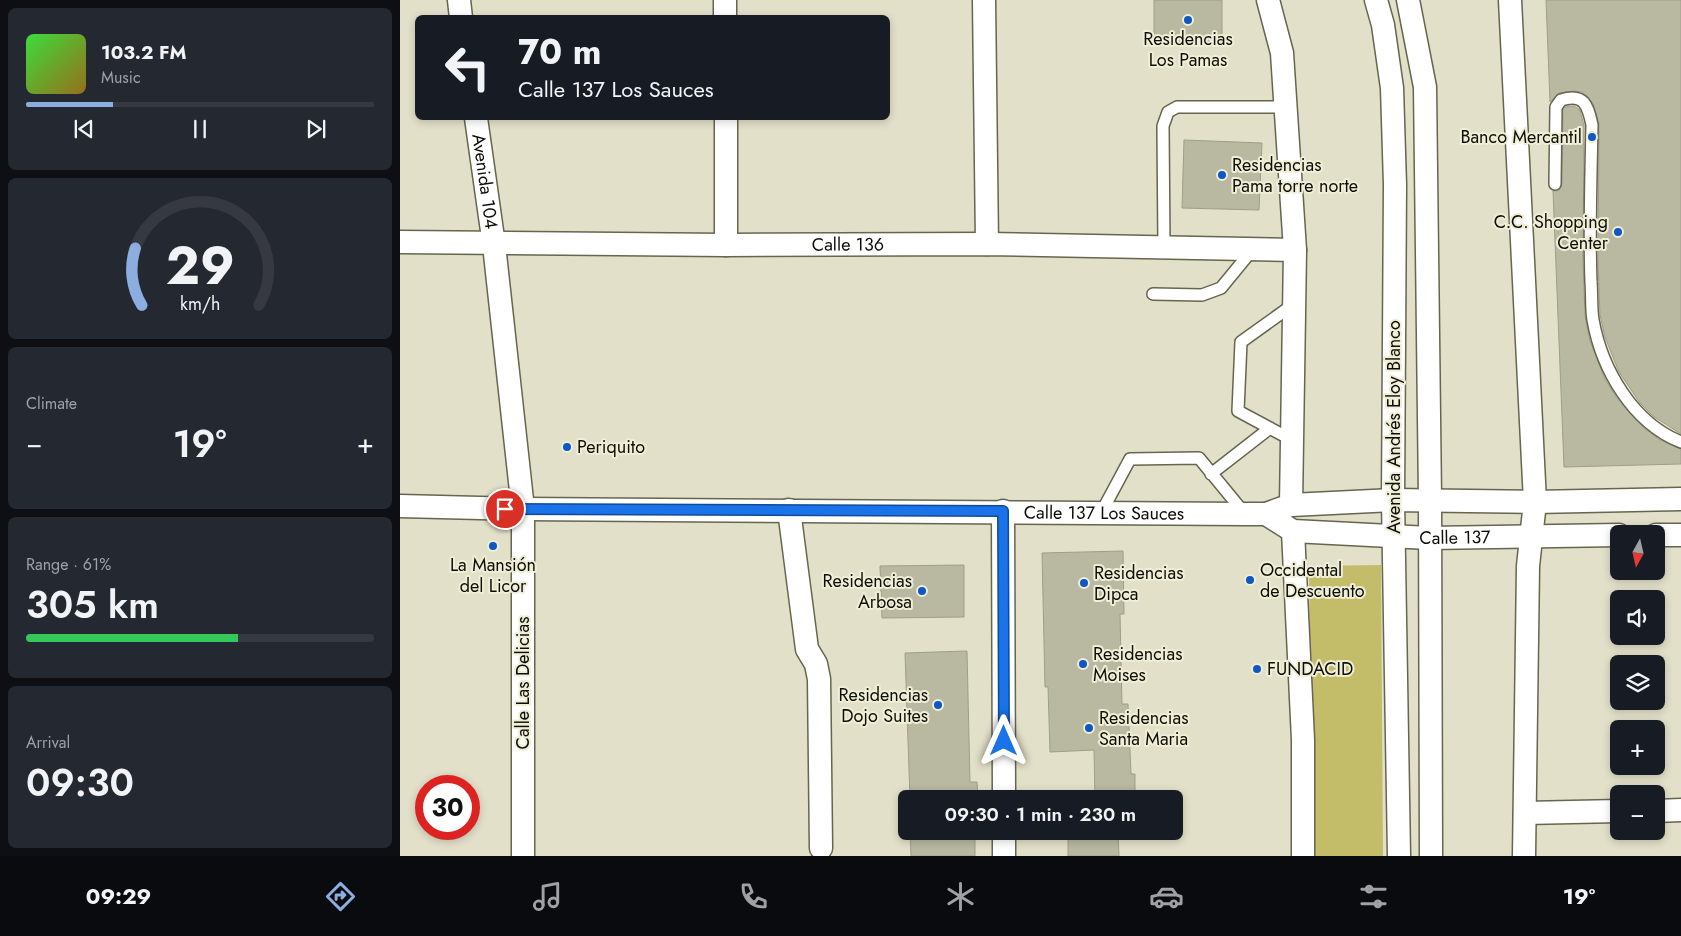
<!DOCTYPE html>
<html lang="en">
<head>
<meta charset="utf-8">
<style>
	:root { --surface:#171b24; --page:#242831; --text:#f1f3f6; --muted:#9ea1a6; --line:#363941; --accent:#8baddf }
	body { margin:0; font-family:Jost,sans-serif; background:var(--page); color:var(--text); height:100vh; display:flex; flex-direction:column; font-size:19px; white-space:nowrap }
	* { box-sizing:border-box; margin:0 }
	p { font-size:16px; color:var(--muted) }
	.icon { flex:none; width:28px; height:28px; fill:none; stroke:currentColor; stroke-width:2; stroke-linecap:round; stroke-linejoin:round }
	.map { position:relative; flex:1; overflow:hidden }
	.panel { display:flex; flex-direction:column; gap:8px; padding:8px; background:#0d0f14; width:400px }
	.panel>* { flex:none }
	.banner { position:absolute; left:15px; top:15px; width:475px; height:105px; border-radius:8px; box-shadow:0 2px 8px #0003; background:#171b24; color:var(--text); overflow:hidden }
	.needle { width:32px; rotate:188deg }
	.buttons { position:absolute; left:1210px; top:525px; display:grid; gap:10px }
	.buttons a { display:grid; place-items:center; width:55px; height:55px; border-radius:8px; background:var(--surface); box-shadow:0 2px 8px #0003; font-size:25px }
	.speed { position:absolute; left:15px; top:775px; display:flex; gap:10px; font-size:25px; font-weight:700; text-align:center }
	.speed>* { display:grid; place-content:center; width:65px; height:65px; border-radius:50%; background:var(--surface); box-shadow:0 2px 8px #0003; line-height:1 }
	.speed .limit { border:8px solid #d22; background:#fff; color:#111 }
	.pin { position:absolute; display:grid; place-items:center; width:42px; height:42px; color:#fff; margin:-21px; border:2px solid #fff; border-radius:50%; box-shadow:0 1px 5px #0007 }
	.me { position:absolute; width:55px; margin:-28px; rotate:0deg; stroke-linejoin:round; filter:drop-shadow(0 0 4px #0008) }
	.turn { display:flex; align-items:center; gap:18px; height:105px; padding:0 20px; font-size:22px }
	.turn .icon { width:65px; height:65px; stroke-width:2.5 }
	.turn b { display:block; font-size:35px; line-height:42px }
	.big { font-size:38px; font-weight:600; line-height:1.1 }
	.panel .widget { flex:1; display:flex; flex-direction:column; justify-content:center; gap:8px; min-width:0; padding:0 18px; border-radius:8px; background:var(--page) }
	.panel .dial { align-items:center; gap:0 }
	.dial svg { height:130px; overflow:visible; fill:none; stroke:var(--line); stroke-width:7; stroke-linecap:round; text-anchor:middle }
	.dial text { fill:var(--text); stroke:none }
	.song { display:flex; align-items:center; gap:15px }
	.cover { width:60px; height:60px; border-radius:8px; background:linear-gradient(135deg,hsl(120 70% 55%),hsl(40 70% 35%)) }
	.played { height:5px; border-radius:2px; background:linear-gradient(90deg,var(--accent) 25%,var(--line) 25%) }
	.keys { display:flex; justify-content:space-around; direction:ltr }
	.heat { display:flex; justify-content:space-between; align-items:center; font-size:28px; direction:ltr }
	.charge { height:8px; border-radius:4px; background:linear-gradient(90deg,#34c759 61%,var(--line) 0) }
	.trip { position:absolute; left:498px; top:790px; width:285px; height:50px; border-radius:8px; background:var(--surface); box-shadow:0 2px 8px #0003; font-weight:600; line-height:50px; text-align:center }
	.dock { display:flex; height:80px; justify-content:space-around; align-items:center; background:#090b0e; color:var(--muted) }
	.dock .icon { width:35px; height:35px }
	.dock .active { color:var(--accent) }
	.dock b { font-size:22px; color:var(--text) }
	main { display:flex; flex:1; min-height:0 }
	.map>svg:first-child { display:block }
	.green { fill:#c3bd69 }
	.building { fill:#b9b8a1; stroke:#9f9e88 }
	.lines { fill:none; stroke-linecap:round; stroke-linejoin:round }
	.lane-casing { stroke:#666550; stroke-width:14 }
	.street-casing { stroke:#666550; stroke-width:25 }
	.lane { stroke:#fff; stroke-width:11 }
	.street { stroke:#fff; stroke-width:22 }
	.route-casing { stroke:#114b97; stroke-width:12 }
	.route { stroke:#1a73e8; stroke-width:9 }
	.poi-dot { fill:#0f57c2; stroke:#efeed6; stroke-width:2 }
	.labels { text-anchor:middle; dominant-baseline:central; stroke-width:4; stroke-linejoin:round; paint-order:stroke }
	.poi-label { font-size:18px; fill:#0e0d06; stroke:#efeed6; text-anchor:start }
	.street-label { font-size:18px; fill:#0e0d06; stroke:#efeed6 }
</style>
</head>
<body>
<main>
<section class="panel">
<div class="widget">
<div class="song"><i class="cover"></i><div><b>103.2 FM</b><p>Music</p></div></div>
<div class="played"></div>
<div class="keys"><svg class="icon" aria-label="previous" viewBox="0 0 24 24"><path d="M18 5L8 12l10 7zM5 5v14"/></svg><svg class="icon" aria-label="pause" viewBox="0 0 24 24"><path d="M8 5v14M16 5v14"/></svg><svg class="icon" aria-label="next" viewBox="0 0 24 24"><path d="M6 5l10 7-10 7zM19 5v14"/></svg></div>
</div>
<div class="widget dial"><svg viewBox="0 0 100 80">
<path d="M14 69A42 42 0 1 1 86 69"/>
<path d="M14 69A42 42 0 0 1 10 34" stroke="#8baddf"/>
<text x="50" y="56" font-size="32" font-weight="700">29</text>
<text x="50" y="72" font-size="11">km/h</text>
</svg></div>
<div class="widget"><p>Climate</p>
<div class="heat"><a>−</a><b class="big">19°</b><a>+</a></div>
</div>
<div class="widget"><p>Range · 61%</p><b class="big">305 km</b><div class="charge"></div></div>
<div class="widget"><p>Arrival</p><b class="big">09:30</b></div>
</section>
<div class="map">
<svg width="1281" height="856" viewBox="0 0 1281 856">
	<rect width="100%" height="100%" fill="#e2e0c9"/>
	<path class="green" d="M981 565 983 856H911L909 566Z"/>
	<path class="building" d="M754 0H822V42L754 41Z
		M1146 0H1281V434L1253 416 1240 403 1219 372 1205 337 1200 315 1198 262 1199 124 1193 103 1182 92 1175 91 1159 93 1150 102Z
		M1174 106 1180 110 1184 126 1183 263 1185 316 1190 341 1205 379 1216 397 1244 428 1260 440 1281 449V464L1164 467 1153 191 1159 190 1162 184 1163 109 1165 107Z
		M784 140 862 143 859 210 782 208Z
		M723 551 724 614H720L722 704H728L731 774H735V799H695L694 750 650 752 648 687H645L642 553Z
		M564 565V617L482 618 480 566Z
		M567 651 570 782H577L578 799H510L505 653Z
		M510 831H575V856H511Z
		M668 831H718L719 856H668Z"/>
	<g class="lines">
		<g class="lane-casing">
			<path id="lane" d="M1155 184 1156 107 1161 100C1184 93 1188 105 1192 125 1191 177 1189 230 1191 282 1192 294 1191 308 1193 320 1202 370 1233 423 1281 442
				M764 248 763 126 768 112 777 107H886
				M753 294 802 295 821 288 853 249
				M892 440 838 411 841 342 894 304
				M811 474 870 428
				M701 513 730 459 799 458 845 514"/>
		</g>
		<g class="street-casing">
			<g id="street">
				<path d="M59 0 61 18"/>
				<path d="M325 0V18"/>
				<path d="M584 0 587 244"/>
				<path d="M868 0 882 53 895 250 891 505"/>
				<path d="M976 0 983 25 992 88 995 185 993 500 999 856"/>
				<path d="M1008 0 1025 87 1030 499 1031 856"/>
				<path d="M1110 0 1135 502 1128 566 1124 856"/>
				<path id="s1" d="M76 118 94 245 123 509V856"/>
				<path d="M326 118V245"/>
				<path id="s2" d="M0 242 326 245 587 244 895 250"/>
				<path id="s3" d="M0 506 123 509 845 514H866L891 505 993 500 1135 502 1281 499"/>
				<path d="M389 510 407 649 416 664 419 679 421 848"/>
				<path d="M603 511 604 799"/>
				<path id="s4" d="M866 514 893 531 1029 538 1219 535"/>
				<path d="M893 531 903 740V856"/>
				<path d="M1256 535H1281"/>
				<path d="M1256 811 1281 810"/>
				<path d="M1125 813 1219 811"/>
				<path d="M604 831V856"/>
			</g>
		</g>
		<use href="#lane" class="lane"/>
		<use href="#street" class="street"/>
	</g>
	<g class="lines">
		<g class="route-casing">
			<path id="route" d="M105 509 603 511 604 741"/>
		</g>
		<use href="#route" class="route"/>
	</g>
	<g class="poi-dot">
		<circle cx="788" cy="20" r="5"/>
		<circle cx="1192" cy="137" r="5"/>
		<circle cx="822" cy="175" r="5"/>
		<circle cx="1218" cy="232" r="5"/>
		<circle cx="167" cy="447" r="5"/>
		<circle cx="93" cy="546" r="5"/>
		<circle cx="850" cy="580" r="5"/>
		<circle cx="684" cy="583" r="5"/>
		<circle cx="522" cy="591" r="5"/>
		<circle cx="683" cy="664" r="5"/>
		<circle cx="857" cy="669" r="5"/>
		<circle cx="538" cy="705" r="5"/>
		<circle cx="689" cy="728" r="5"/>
	</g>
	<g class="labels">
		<g class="poi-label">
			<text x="788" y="39" text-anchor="middle">Residencias<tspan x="788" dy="21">Los Pamas</tspan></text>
			<text x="1182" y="137" text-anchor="end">Banco Mercantil</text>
			<text x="832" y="165">Residencias<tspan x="832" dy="21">Pama torre norte</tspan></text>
			<text x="1208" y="222" text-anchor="end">C.C. Shopping<tspan x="1208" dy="21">Center</tspan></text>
			<text x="177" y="447">Periquito</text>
			<text x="93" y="565" text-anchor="middle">La Mansión<tspan x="93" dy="21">del Licor</tspan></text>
			<text x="860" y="570">Occidental<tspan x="860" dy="21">de Descuento</tspan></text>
			<text x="694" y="573">Residencias<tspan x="694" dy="21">Dipca</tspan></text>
			<text x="512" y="581" text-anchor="end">Residencias<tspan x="512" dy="21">Arbosa</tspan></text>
			<text x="693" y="654">Residencias<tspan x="693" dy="21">Moises</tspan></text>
			<text x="867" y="669">FUNDACID</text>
			<text x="528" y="695" text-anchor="end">Residencias<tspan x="528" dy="21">Dojo Suites</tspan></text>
			<text x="699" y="718">Residencias<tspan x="699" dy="21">Santa Maria</tspan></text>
		</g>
		<g class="street-label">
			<text stroke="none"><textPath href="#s1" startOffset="64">Avenida 104</textPath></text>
			<text stroke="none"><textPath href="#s2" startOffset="448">Calle 136</textPath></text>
			<text transform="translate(994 427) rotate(-90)">Avenida Andrés Eloy Blanco</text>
			<text stroke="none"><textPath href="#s3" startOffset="704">Calle 137 Los Sauces</textPath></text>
			<text stroke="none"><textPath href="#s4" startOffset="194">Calle 137</textPath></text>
			<text transform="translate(123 683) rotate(-90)">Calle Las Delicias</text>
		</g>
	</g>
</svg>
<div class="buttons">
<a><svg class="needle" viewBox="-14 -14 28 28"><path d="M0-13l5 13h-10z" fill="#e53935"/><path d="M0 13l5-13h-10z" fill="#9ea1a6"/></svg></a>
<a><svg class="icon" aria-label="sound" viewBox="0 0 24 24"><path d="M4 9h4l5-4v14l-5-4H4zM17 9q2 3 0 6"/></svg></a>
<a><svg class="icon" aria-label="layers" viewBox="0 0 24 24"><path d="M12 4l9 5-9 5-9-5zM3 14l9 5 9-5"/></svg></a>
<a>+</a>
<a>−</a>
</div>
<div class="speed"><div class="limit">30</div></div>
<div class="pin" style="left:105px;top:509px;background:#d93025"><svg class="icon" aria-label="arrive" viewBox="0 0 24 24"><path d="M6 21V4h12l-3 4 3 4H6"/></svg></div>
<svg class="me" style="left:604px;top:741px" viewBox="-20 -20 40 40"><path d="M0-17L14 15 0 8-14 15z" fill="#1a73e8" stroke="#fff" stroke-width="4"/></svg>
<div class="trip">09:30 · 1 min · 230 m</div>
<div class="banner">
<div class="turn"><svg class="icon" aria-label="left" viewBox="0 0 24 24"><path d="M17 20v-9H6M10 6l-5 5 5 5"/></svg><div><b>70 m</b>Calle 137 Los Sauces</div></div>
</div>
</div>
</main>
<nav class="dock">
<b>09:29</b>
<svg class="icon active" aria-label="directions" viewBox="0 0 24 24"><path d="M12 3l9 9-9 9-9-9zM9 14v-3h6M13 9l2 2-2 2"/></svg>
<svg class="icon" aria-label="music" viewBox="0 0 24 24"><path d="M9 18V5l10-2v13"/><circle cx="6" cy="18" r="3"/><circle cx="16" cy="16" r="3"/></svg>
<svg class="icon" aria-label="phone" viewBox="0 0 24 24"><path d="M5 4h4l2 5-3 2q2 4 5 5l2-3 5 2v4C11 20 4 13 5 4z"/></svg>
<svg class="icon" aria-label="climate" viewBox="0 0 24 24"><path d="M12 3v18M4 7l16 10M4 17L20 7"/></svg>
<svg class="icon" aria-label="car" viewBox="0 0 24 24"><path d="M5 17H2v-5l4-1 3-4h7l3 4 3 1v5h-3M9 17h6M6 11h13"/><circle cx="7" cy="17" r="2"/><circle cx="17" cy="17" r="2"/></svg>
<svg class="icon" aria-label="filters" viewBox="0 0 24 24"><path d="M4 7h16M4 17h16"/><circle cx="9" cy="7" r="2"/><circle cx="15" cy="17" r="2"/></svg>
<b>19°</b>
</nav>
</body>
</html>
